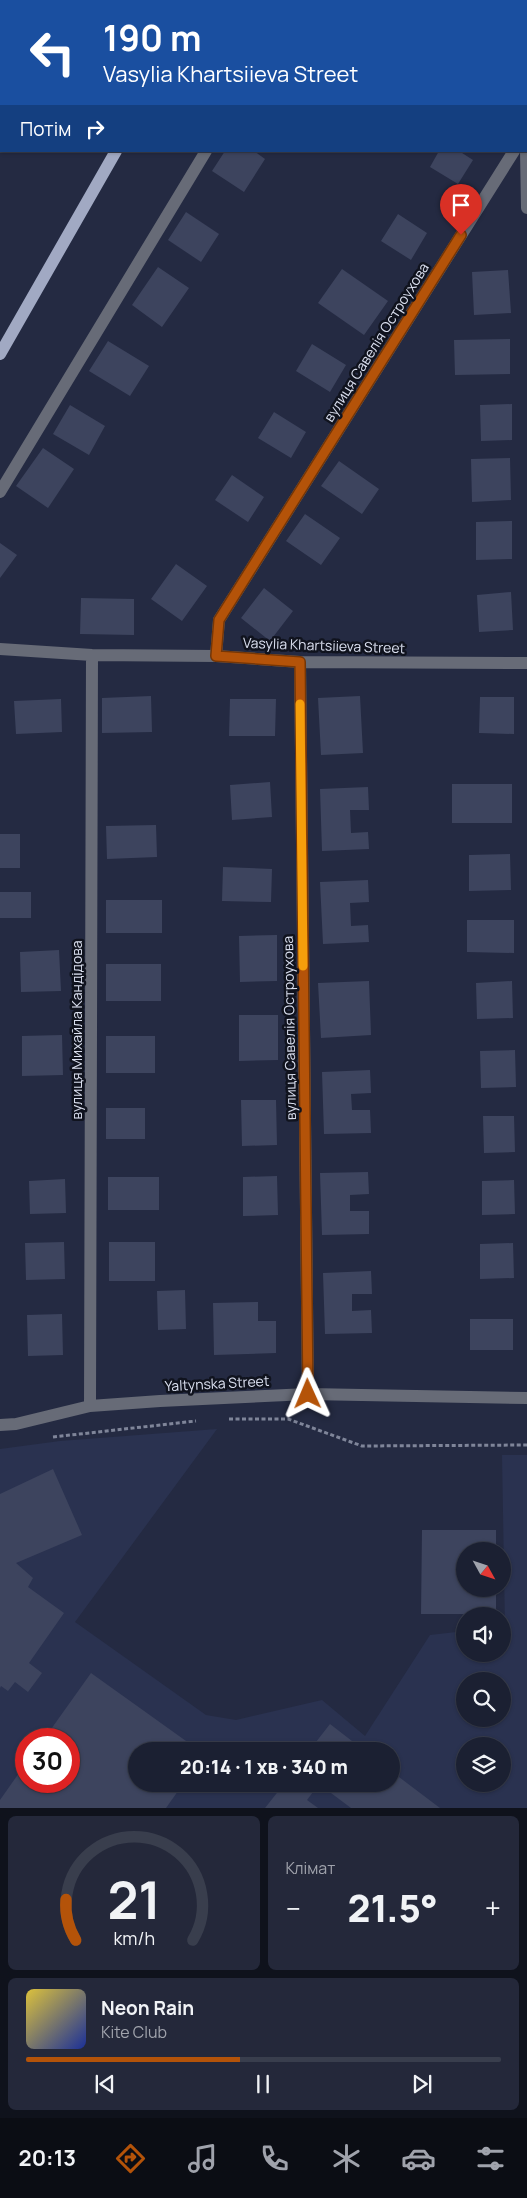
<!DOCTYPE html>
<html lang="uk">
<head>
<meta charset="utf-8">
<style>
	:root { --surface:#1b2032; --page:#24283a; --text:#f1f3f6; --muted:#a0a3ac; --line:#393e4d; --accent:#b45309 }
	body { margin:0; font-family:Manrope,sans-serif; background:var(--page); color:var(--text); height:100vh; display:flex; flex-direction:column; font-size:19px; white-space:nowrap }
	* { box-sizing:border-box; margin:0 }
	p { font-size:16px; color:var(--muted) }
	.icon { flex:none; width:28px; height:28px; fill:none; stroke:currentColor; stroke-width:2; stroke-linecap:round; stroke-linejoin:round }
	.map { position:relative; height:1808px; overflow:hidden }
	.drawer { display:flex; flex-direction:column; gap:8px; padding:8px; background:#0f121c; flex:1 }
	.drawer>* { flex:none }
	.guide { position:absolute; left:0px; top:0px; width:528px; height:152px; box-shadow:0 1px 4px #0004,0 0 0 1px var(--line); background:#1a4fa0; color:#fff; overflow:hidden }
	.needle { width:32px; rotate:130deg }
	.controls { position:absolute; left:456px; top:1542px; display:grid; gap:10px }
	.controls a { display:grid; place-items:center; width:55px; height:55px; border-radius:50%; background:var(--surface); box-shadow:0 1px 4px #0004,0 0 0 1px var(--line); font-size:25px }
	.speed { position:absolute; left:15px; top:1728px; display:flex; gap:10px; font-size:25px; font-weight:700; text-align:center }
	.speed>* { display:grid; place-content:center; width:65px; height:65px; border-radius:50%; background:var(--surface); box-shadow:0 1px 4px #0004,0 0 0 1px var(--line); line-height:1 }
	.speed .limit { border:8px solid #d22; background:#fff; color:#111 }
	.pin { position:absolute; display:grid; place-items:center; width:42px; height:42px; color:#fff; margin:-51px -21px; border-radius:50% 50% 50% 0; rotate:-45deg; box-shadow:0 0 5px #0007 }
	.pin .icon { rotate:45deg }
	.me { position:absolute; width:55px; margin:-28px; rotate:359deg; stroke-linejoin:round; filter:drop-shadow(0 0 4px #0008) }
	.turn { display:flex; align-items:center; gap:18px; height:105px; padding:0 20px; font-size:22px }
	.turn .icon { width:65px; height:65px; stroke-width:2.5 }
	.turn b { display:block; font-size:35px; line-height:42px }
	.then { display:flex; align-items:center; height:48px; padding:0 20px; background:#0003; gap:10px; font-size:19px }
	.big { font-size:38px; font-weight:800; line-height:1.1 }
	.drawer .widget { flex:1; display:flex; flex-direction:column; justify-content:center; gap:8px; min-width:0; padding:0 18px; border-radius:8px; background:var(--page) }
	.drawer .dial { align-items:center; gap:0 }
	.dial svg { height:130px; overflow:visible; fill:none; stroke:var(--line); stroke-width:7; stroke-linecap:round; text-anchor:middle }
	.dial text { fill:var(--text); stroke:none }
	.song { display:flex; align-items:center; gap:15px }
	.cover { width:60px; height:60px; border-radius:8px; background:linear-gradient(135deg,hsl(50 70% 55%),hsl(230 70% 35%)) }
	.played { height:5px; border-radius:2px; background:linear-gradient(90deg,var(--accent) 45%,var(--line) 45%) }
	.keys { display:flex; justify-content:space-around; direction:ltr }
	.heat { display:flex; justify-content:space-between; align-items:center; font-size:28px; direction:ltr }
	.drawer .tiles { flex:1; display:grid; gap:8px; grid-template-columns:1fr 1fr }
	.widget:last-child { grid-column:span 2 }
	.trip { position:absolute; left:128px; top:1742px; width:272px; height:50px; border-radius:25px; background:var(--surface); box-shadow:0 1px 4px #0004,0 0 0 1px var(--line); font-weight:800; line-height:50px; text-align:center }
	.tab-bar { display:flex; height:80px; justify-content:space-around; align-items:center; background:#0b0d14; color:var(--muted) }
	.tab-bar .icon { width:35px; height:35px }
	.tab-bar .on { color:var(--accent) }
	.tab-bar b { font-size:22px; color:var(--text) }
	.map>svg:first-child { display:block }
	.built { fill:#2a3250; fill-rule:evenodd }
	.building { fill:#3d445e }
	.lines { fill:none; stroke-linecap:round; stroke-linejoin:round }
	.path { stroke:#7f8599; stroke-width:3; stroke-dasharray:4 2.5; stroke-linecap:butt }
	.minor { stroke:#676b77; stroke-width:12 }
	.major { stroke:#a1a9c3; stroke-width:12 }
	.route-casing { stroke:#753606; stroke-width:12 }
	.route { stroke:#b45309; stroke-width:9 }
	.slow { stroke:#f59e0b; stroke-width:9 }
	.labels { text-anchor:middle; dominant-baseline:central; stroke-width:5; stroke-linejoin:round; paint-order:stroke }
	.street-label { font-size:14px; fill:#dbe0f0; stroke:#10131e }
</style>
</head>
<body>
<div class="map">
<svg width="527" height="1808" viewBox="0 0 527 1808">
	<rect width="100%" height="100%" fill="#242a42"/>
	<path class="built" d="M217 1429 75 1622 206 1715 236 1720 322 1700 365 1736 430 1635 465 1631V1654H502L503 1628 505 1627 502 1455H527V1808H0V1449L60 1441ZM465 1681H502V1719H465ZM26 1739H69V1781H26ZM465 1746H502V1784H465ZM136 1751H391V1784H136Z"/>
	<path class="building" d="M225 151H254L265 159 244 192 212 171Z
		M439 151H459L473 160 458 184 430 167Z
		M186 212 219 234 201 262 168 240Z
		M398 214 427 233 411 260 381 241Z
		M158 267 189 288 162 327 132 305Z
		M342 269 388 301 364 335 318 303Z
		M508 270 511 313 474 315 472 272Z
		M510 339V374L455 375 454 340Z
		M108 341 149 366 130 396 89 371Z
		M312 344 346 365 330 392 296 371Z
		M512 404V440L481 441 480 405Z
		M70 405 105 426 89 455 53 434Z
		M274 412 306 432 291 458 258 438Z
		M43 448 74 469 48 508 16 486Z
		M510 458 511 500 472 502 471 459Z
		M339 461 379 489 362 514 321 486Z
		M232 475 264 497 248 522 215 500Z
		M305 514 340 538 321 565 286 541Z
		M512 521V559L476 560V522Z
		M0 543 17 555 0 578Z
		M176 564 207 586 182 621 151 599Z
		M264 588 293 611 270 641 241 618Z
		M511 592 513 630 479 632 477 595Z
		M81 598 134 599V635L80 634Z
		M151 696 152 732 102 733V698Z
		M360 696 363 753 321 755 318 698Z
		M480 697H514V734L479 733Z
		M61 699 62 732 16 734 14 701Z
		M230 699H276L275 736H229Z
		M270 782 272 817 232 820 230 785Z
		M452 784H512V823H452Z
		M368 787 369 810H350L351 833 368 832 369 849 322 851 320 789Z
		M156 825 157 857 107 859 106 826Z
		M0 834H20V868H0Z
		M510 854 511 890 469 891V855Z
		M223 867 272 869 271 902 222 901Z
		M368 880 369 902 350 903 351 926 368 925 369 942 323 944 320 882Z
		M0 892H31V918H0Z
		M106 900H162V933H106Z
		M467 920H514V953L467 952Z
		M277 935V981L240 982 239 936Z
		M59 950 61 991 21 992 20 952Z
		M106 964H161V1001H106Z
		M369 981 371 1035 321 1038 318 983Z
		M512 981 513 1018 477 1019 476 983Z
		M239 1015H278V1060L239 1061Z
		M62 1035 63 1075 22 1076V1036Z
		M106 1036H155V1073H106Z
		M515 1050 516 1087 481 1088 480 1051Z
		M370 1070 371 1093 351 1094 352 1110H370L371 1133 324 1134 322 1072Z
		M241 1100H276L277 1145 242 1146Z
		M106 1108H145V1139H106Z
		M483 1116H514L515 1152 484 1153Z
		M368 1172 369 1194 350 1195V1211H369V1234L322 1235 320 1173Z
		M277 1176 278 1215 243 1216V1177Z
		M108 1177H159V1210H108Z
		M65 1179 66 1213 30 1214 29 1181Z
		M514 1180 515 1214 482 1215V1181Z
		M64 1242 65 1279 26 1280 25 1243Z
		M109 1242H155V1281H109Z
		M513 1243 514 1278 480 1279V1244Z
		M371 1271 372 1294H352V1311L371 1310 372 1333 325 1334 323 1273Z
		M185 1290 186 1329 158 1330 157 1291Z
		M258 1302V1321H276V1353L214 1355 213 1303Z
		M62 1314 63 1355 28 1356 27 1315Z
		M470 1319H513V1350H470Z
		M53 1469 82 1535 16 1563 33 1578 28 1587 64 1613 29 1663 42 1673 28 1692 15 1682 8 1691 1 1686 0 1688V1494Z
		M422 1530H496V1551H465V1589H496V1614H421Z
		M91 1673 200 1751H136V1784H183L166 1808H0V1800L26 1763V1781H69V1739H44Z
		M330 1724 352 1741 366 1751H309Z
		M391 1771 440 1808H351L319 1784 307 1800 318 1808H265L284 1784H391Z"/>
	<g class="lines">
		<path class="path" d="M229 1419H288L362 1446 527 1445
			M53 1437 196 1421"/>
		<path class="minor" d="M86 1V0
			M297 1V0
			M526 1V0
			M0 144 1 142
			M526 151 527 208
			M0 492 206 151
			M0 649 92 655 216 656 300 662 527 663
			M216 656 219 620 514 151
			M300 662 308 1394
			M90 1406 92 655
			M0 1425 16 1424 90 1406 160 1401 308 1394 527 1398"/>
		<path class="major" d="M205 1V0
			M0 354 116 151"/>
	</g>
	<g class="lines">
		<g class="route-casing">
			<path id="route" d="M308 1394 300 662 216 656 219 620 461 235"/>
		</g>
		<use href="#route" class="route"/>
		<path class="slow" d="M300 704 303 966"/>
	</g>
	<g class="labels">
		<g class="street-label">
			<text transform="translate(376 342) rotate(-58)">вулиця Савелія Остроухова</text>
			<text transform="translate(324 645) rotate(2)">Vasylia Khartsiieva Street</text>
			<text transform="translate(289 1028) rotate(-91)">вулиця Савелія Остроухова</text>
			<text transform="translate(76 1030) rotate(-90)">вулиця Михайла Кандідова</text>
			<text transform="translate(217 1383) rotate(-3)">Yaltynska Street</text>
		</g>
	</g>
</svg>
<div class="controls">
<a><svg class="needle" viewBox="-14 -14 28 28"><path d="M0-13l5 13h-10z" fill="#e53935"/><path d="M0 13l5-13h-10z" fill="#a0a3ac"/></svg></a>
<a><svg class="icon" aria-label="sound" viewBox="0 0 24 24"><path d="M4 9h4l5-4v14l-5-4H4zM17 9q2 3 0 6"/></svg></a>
<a><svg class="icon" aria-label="search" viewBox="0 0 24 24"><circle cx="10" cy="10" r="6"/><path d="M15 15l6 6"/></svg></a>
<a><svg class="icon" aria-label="layers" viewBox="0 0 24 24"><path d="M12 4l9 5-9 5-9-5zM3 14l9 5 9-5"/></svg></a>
</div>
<div class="speed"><div class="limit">30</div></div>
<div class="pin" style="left:461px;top:235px;background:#d93025"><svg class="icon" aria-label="arrive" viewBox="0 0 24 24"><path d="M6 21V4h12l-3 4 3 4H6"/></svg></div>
<svg class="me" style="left:308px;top:1394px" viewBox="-20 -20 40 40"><path d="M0-17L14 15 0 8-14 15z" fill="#b45309" stroke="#fff" stroke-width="4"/></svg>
<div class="trip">20:14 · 1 хв · 340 m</div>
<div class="guide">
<div class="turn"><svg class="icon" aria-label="left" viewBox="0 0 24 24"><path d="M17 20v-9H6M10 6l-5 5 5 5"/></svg><div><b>190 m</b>Vasylia Khartsiieva Street</div></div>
<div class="then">Потім<svg class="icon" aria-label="right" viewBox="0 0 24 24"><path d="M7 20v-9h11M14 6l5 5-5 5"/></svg></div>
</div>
</div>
<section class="drawer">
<div class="tiles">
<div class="widget dial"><svg viewBox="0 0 100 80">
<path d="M14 69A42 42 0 1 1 86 69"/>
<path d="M14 69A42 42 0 0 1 8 44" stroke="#b45309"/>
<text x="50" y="56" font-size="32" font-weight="700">21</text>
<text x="50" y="72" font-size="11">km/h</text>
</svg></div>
<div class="widget"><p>Клімат</p>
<div class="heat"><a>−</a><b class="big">21.5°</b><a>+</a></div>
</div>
<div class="widget">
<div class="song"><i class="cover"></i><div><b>Neon Rain</b><p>Kite Club</p></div></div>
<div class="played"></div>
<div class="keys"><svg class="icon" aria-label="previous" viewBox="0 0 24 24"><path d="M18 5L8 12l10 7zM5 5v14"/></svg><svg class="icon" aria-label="pause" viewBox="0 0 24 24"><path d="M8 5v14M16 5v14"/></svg><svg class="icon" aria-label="next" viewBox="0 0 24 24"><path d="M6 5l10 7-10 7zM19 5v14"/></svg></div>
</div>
</div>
</section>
<nav class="tab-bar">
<b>20:13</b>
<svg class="icon on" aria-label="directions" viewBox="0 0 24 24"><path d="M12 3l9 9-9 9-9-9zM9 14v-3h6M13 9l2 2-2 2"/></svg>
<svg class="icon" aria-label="music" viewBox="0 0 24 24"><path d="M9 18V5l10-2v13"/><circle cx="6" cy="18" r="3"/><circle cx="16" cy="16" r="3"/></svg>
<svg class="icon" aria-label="phone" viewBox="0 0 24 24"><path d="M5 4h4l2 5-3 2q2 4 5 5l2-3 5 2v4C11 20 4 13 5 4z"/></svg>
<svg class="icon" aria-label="climate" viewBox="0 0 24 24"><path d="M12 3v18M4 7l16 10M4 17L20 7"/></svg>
<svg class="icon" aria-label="car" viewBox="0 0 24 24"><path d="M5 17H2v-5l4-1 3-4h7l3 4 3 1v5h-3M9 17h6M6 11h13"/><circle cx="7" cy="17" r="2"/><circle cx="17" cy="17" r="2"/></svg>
<svg class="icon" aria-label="filters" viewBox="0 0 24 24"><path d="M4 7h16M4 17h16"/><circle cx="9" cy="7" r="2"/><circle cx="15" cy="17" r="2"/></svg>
</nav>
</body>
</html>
